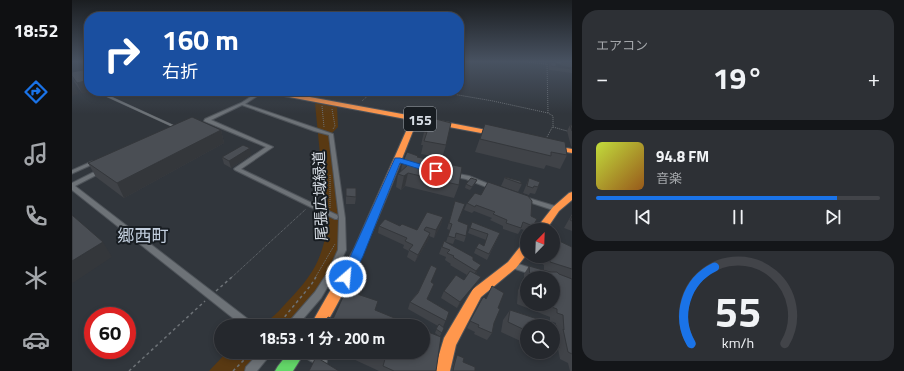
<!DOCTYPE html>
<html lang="ja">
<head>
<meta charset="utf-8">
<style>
	:root { --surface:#25282d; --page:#2d3035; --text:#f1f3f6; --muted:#a3a6aa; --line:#424449; --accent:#1a73e8 }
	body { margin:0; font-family:"Titillium Web","Noto Sans JP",sans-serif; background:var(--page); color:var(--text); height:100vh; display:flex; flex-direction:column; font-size:15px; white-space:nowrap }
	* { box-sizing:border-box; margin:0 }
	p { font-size:13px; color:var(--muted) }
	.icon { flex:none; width:22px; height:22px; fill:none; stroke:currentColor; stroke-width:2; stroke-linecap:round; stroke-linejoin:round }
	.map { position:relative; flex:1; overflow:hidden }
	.sheet { display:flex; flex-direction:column; gap:10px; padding:10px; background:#141619; width:332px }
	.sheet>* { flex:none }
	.top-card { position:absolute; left:12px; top:12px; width:380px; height:84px; border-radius:16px; box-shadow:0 2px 6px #0003,0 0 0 1px var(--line); background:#1a4fa0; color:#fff; overflow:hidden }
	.needle { width:26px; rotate:23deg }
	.fabs { position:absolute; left:448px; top:223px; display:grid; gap:8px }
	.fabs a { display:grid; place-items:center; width:40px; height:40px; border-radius:50%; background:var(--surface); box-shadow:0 2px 6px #0003,0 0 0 1px var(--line); font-size:20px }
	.speed { position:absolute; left:12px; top:307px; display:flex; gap:8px; font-size:20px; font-weight:700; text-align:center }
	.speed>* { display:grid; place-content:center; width:52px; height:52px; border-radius:50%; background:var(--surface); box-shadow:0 2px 6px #0003,0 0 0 1px var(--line); line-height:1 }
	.speed .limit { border:6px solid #d22; background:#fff; color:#111 }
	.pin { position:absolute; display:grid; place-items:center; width:34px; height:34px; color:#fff; margin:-17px; border:2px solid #fff; border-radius:50%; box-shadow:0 1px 4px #0007 }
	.me { position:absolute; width:44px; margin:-22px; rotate:27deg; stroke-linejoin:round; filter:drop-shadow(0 0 3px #0008) }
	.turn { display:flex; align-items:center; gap:14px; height:84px; padding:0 12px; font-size:18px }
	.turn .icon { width:52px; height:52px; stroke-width:2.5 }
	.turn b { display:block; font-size:28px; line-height:34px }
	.big { font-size:30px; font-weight:700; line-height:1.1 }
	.sheet .tile { flex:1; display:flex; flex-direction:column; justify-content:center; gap:6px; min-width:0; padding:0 14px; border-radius:16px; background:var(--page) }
	.sheet .dial { align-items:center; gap:0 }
	.dial svg { height:104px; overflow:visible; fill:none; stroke:var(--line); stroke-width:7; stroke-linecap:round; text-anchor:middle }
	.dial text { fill:var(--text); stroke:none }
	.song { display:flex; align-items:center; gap:12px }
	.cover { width:48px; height:48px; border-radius:6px; background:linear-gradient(135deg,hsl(70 70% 55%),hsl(30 70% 35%)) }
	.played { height:4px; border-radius:2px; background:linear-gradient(90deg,var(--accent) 85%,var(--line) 85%) }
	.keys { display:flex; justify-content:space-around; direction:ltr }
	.heat { display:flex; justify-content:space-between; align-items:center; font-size:22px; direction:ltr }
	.trip { position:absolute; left:142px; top:319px; width:216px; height:40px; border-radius:20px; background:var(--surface); box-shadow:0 2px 6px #0003,0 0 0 1px var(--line); font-weight:700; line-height:40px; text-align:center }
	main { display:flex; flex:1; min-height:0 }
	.menu { display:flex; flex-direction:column; width:72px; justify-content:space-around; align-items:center; background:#0f1012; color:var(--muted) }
	.menu .icon { width:28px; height:28px }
	.menu .selected { color:var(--accent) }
	.menu b { font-size:18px; color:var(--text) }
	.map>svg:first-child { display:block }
	.green { fill:#593912 }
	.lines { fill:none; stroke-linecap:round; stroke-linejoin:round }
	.lane-far1-casing { stroke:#4f545a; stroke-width:3 }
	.lane-casing { stroke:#4f545a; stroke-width:5 }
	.street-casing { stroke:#4f545a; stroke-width:2 }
	.fast-casing { stroke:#4f545a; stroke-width:2 }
	.slow-casing { stroke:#4f545a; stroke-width:2 }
	.path-far1 { stroke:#6d7277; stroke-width:1; stroke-dasharray:1 1; stroke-linecap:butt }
	.path { stroke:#6d7277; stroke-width:1.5; stroke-dasharray:3 3; stroke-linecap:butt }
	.lane-far1 { stroke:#6d7277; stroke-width:2 }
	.lane { stroke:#6d7277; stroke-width:3 }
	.street { fill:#6d7277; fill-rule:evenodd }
	.fast { fill:#63d668; fill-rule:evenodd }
	.slow { fill:#ff974d; fill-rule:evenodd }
	.wall { fill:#404348; fill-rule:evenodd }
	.shaded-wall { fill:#34373b }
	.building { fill:#4a4e54; stroke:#34373b }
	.route { fill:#1a73e8; stroke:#114b97 }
	.labels { text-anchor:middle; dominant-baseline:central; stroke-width:4; stroke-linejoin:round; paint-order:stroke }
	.shield { fill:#181d22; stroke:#9ea4ab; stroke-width:1 }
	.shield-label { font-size:14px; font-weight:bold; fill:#d8dee6 }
	.street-label { font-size:15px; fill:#d8dee6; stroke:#181d22 }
	.quarter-label { font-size:17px; fill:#c3cfde; stroke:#181d22 }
</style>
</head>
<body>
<main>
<nav class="menu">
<b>18:52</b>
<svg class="icon selected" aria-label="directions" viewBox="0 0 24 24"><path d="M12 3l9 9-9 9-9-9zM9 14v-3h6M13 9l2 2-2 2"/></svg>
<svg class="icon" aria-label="music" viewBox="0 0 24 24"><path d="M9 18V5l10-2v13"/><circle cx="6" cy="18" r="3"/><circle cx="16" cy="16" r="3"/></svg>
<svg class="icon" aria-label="phone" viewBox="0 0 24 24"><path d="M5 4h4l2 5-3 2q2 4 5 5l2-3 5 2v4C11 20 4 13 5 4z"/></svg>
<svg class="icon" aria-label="climate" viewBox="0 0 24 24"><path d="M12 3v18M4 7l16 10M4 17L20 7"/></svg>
<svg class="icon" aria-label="car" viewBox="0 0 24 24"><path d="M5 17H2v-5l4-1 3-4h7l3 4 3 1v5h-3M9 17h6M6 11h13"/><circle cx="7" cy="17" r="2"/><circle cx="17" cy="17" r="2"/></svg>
</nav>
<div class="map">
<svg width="500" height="371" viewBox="0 0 500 371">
	<rect width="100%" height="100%" fill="#31363c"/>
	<path class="green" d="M243 103 265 107 266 127 258 135 267 215 266 251 256 273 243 293 215 326H185C201 319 204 314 216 301 239 277 250 261 255 227Z
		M155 352H191L174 371H137Z"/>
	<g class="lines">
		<g class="lane-far1-casing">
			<path id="lane-far1" d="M31 94 101 126"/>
		</g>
		<g class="lane-casing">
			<path id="lane" d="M0 172 20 163"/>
		</g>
		<g class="street-casing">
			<path id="street" d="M483 62H489L500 63V65Z
				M188 91H193L173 104 261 134 273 218 274 250 262 276 249 298 225 326H214L216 323 243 292 256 272 266 250 267 218 257 135 242 131 170 105 139 120 201 147 169 169 265 215 266 217 265 219H263L163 170 162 169 163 168 194 147 132 121 133 119 169 103Z
				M30 168 33 170 32 171 3 186 181 323 183 326H171L0 190V183Z
				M381 173 397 176 424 187 425 188 422 190 394 179 379 176 378 175Z
				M453 197 486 207 487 209 486 211H484L451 200 450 199Z
				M440 262 465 270 466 272 465 274 462 275 437 267 436 265 437 263Z
				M188 352H200L198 355 185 371H173L174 367Z
				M229 352C238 352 251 351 255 361L254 365 250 366C243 363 232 359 229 352Z"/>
		</g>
		<g class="fast-casing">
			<path id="fast" d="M217 352H233L221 371H203L206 366Z"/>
		</g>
		<g class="slow-casing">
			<path id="slow" d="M193 91H205L341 116 343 113 345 112 348 114 347 117 425 132 429 134 425 136 345 121C317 191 291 261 253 326H238L282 249 339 120 196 93Z
				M477 145 500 149V153L477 149Z
				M500 192V200L487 211 474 230H463L481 207 497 193Z
				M455 242V254L444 268 409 297 384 345 378 371H362L372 338 401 289 436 262 451 243Z"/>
		</g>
		<path class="path-far1" d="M455 62 474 64
			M475 62 476 113 481 116V126L475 137
			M363 91 421 101 476 113
			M290 101 301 91
			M250 106 252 127
			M260 109 263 126 261 129
			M481 127 495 131
			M258 175V208
			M159 278 234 209
			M243 278 263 244"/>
		<path class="path" d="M144 291 160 277
			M205 326 239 285 244 277
			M57 371 133 301
			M161 371 180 352"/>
		<use href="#lane-far1" class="lane-far1"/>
		<use href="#lane" class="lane"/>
		<use href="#street" class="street"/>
		<use href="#fast" class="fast"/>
		<use href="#slow" class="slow"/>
	</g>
	<path class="wall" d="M477 62H484V66L499 68 488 65 489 62H500V73L477 70Z
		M0 72 17 91H19L10 93 3 83 0 77Z
		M413 124 495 155 488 169 474 165 472 169 403 152Z
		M354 125 374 145 370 158 349 154 351 145H349L352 132Z
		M498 125H500V147L499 146 495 131Z
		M149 130 152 143 52 198 24 177 16 163Z
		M179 155 159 168 152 164 150 157Z
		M346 157 387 185 382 198 333 186 329 190 324 187 326 174 329 171 330 164Z
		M433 177 450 184 446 192 429 186Z
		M457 178 466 187 463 194 458 193 457 195 451 193Z
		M405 180 403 184 398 190 393 188 394 184Z
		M274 188 284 197 283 204H274Z
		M409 195 459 216 461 226 459 230H455V231L449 229 446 234 431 229V226L418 220 420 218 402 211 400 213 392 210 395 203Z
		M382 206 386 221 394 236 392 242 383 239 381 244 374 242 378 230 375 229Z
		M500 214V231L492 228Z
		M371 217 369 224 362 238 357 236 356 240 343 262 335 257 337 251 331 248 332 245 306 233 307 226H328L345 230Z
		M400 222 428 233 415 260 402 253 404 248 412 246 414 240 396 233Z
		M372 241 401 260 405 272 404 274 409 277 405 284 385 308 369 298 372 291 392 280 395 275 378 265 379 264 373 260 374 257 367 254Z
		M500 247V371H498L496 363 488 359 486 349 478 358 468 354V352H481V326H455V344L429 332 431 320 438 310 484 325V323L478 321V317L445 304 446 290 451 282H452V274L457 266 478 272H479L472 270V265L461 259 463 256H481ZM455 278H481V304H455Z
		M365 268 359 282V291L355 299 377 312 371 327 372 328 368 336 364 371H307L266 352H351L367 336 363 333 366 326 336 309 338 302Z
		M420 286 426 308 422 323 420 333 415 340 402 334 403 332 395 328 410 299 414 298Z
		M385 355 391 362 403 371H379L382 362Z"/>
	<path class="shaded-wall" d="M17 80V91H19L10 93 5 83Z
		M2 83 7 94 0 96V84Z
		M149 130 152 143 52 198 45 183Z
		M178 148 179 155 159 168 157 161Z
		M336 173 333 186 329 190 332 176Z
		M371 217 369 224 362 238 364 230Z
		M358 233 356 240 343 262 346 255Z
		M31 242 40 257 1 283 0 282V261Z
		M409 265 405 272 400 278 404 271Z
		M292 277 290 292 283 308 285 294Z
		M409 277 405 284 385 308 388 302Z"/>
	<path class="building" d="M479 62H484V66L500 68V69L479 66Z
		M17 69V80L5 83 0 76V72Z
		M120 117 149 130 45 183 16 163Z
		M360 118 379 123 374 145 352 141 355 132H352L354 125 357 126Z
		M413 124 493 142 495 155 479 152V156L408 139Z
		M498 125H500V131Z
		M171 145 178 148 157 161 150 157Z
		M335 152 346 156 345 157 390 167 387 185 336 173 332 176 326 174 336 165 330 164Z
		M433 177 448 181 450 184 433 178Z
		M399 178 405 180 400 187 394 184Z
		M457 178 468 182 466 187 462 186 461 188 455 186Z
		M416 182 456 196 460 201 459 216 465 219 461 226 451 222 449 228 434 223 435 220 421 214 423 212 404 205 403 207 395 203 403 193 409 195Z
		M274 188H284V197L274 196Z
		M383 201 393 204 386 221 396 225 394 236 384 233 383 238 376 236 380 224 377 223Z
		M355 212 371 217 364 230 354 227 352 230 358 233 346 255 337 250 341 245 333 241 335 238 307 226 313 219 328 226 330 224 345 230Z
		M0 215 31 242 0 261Z
		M500 216V221L498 220Z
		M400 222 428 233 417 254 404 248 407 243 412 246 416 234 398 228Z
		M481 238 500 247V269L478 262V257L476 256H481Z
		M372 241 401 257V260L409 265 404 271 381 257 382 256 375 253 378 250 370 247Z
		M359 265 365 268 359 282 362 284 355 299 377 312 374 321 338 302 346 293Z
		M457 266 478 272H485L487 274 500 279V354L496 352 491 329 492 330 491 315 485 313V309L471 304H481V278H456V277L458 278Z
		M398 271 409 277 388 302 372 291 384 275 392 280Z
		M282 273 292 277 285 294 306 301 303 310 342 326H252L256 317 261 319Z
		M451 282 455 283V298L451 296Z
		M420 286 432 293 426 308 428 309 422 323 420 333 406 327 407 325 398 321 410 299 412 297 414 299Z
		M438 310 484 325 487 348 481 346V326H455V331L436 322Z
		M367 324 372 328 370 333 364 329Z
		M351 330 369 337 364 371H322L311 366 313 359 298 352H351Z
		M385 355 392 358 391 362 403 367V371H381L382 366Z
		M244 357 267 371H237Z"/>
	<linearGradient id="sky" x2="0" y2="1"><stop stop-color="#1b1e21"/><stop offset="0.54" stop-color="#485261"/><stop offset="1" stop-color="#485261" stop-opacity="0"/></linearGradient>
	<rect width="500" height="114" fill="url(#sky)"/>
	<path class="route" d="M323 158H328L368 170 369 171 364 174 328 163 291 256 279 281 274 282 270 281 268 277 279 255Z"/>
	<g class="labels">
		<rect class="shield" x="332" y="107" width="32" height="24" rx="3"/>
		<g class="shield-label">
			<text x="348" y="119">155</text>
		</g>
		<g class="street-label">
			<text transform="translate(248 196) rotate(-92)">尾張広域緑道</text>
		</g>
		<g class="quarter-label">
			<text x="71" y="236">郷西町</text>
		</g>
	</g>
</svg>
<div class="fabs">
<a><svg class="needle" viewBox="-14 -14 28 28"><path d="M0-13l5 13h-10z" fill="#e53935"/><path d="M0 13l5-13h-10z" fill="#a3a6aa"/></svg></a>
<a><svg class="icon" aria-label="sound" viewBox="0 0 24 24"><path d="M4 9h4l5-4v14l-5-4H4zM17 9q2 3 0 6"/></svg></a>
<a><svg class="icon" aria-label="search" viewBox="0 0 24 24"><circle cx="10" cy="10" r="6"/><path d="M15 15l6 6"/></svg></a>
</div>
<div class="speed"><div class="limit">60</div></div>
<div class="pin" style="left:364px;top:171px;background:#d93025"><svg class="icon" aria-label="arrive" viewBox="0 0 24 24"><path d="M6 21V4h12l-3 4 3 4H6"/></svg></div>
<svg class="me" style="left:274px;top:277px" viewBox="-20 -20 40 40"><circle r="17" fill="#1a73e8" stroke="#fff" stroke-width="3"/><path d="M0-11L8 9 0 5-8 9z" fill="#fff"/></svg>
<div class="trip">18:53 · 1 分 · 200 m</div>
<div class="top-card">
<div class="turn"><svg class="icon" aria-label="right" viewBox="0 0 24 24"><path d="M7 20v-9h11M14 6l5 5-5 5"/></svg><div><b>160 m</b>右折</div></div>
</div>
</div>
<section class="sheet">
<div class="tile"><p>エアコン</p>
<div class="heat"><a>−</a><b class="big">19°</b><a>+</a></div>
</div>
<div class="tile">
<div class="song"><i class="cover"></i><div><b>94.8 FM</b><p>音楽</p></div></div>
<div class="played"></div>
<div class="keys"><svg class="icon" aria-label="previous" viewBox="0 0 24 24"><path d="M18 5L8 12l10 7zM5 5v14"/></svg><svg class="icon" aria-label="pause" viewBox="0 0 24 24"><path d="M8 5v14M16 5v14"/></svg><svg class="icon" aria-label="next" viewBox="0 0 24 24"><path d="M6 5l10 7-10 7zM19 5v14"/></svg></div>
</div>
<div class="tile dial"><svg viewBox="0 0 100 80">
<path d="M14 69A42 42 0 1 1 86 69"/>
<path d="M14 69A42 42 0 0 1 32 10" stroke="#1a73e8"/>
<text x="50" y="56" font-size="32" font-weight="700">55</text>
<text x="50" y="72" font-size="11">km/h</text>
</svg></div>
</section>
</main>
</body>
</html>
